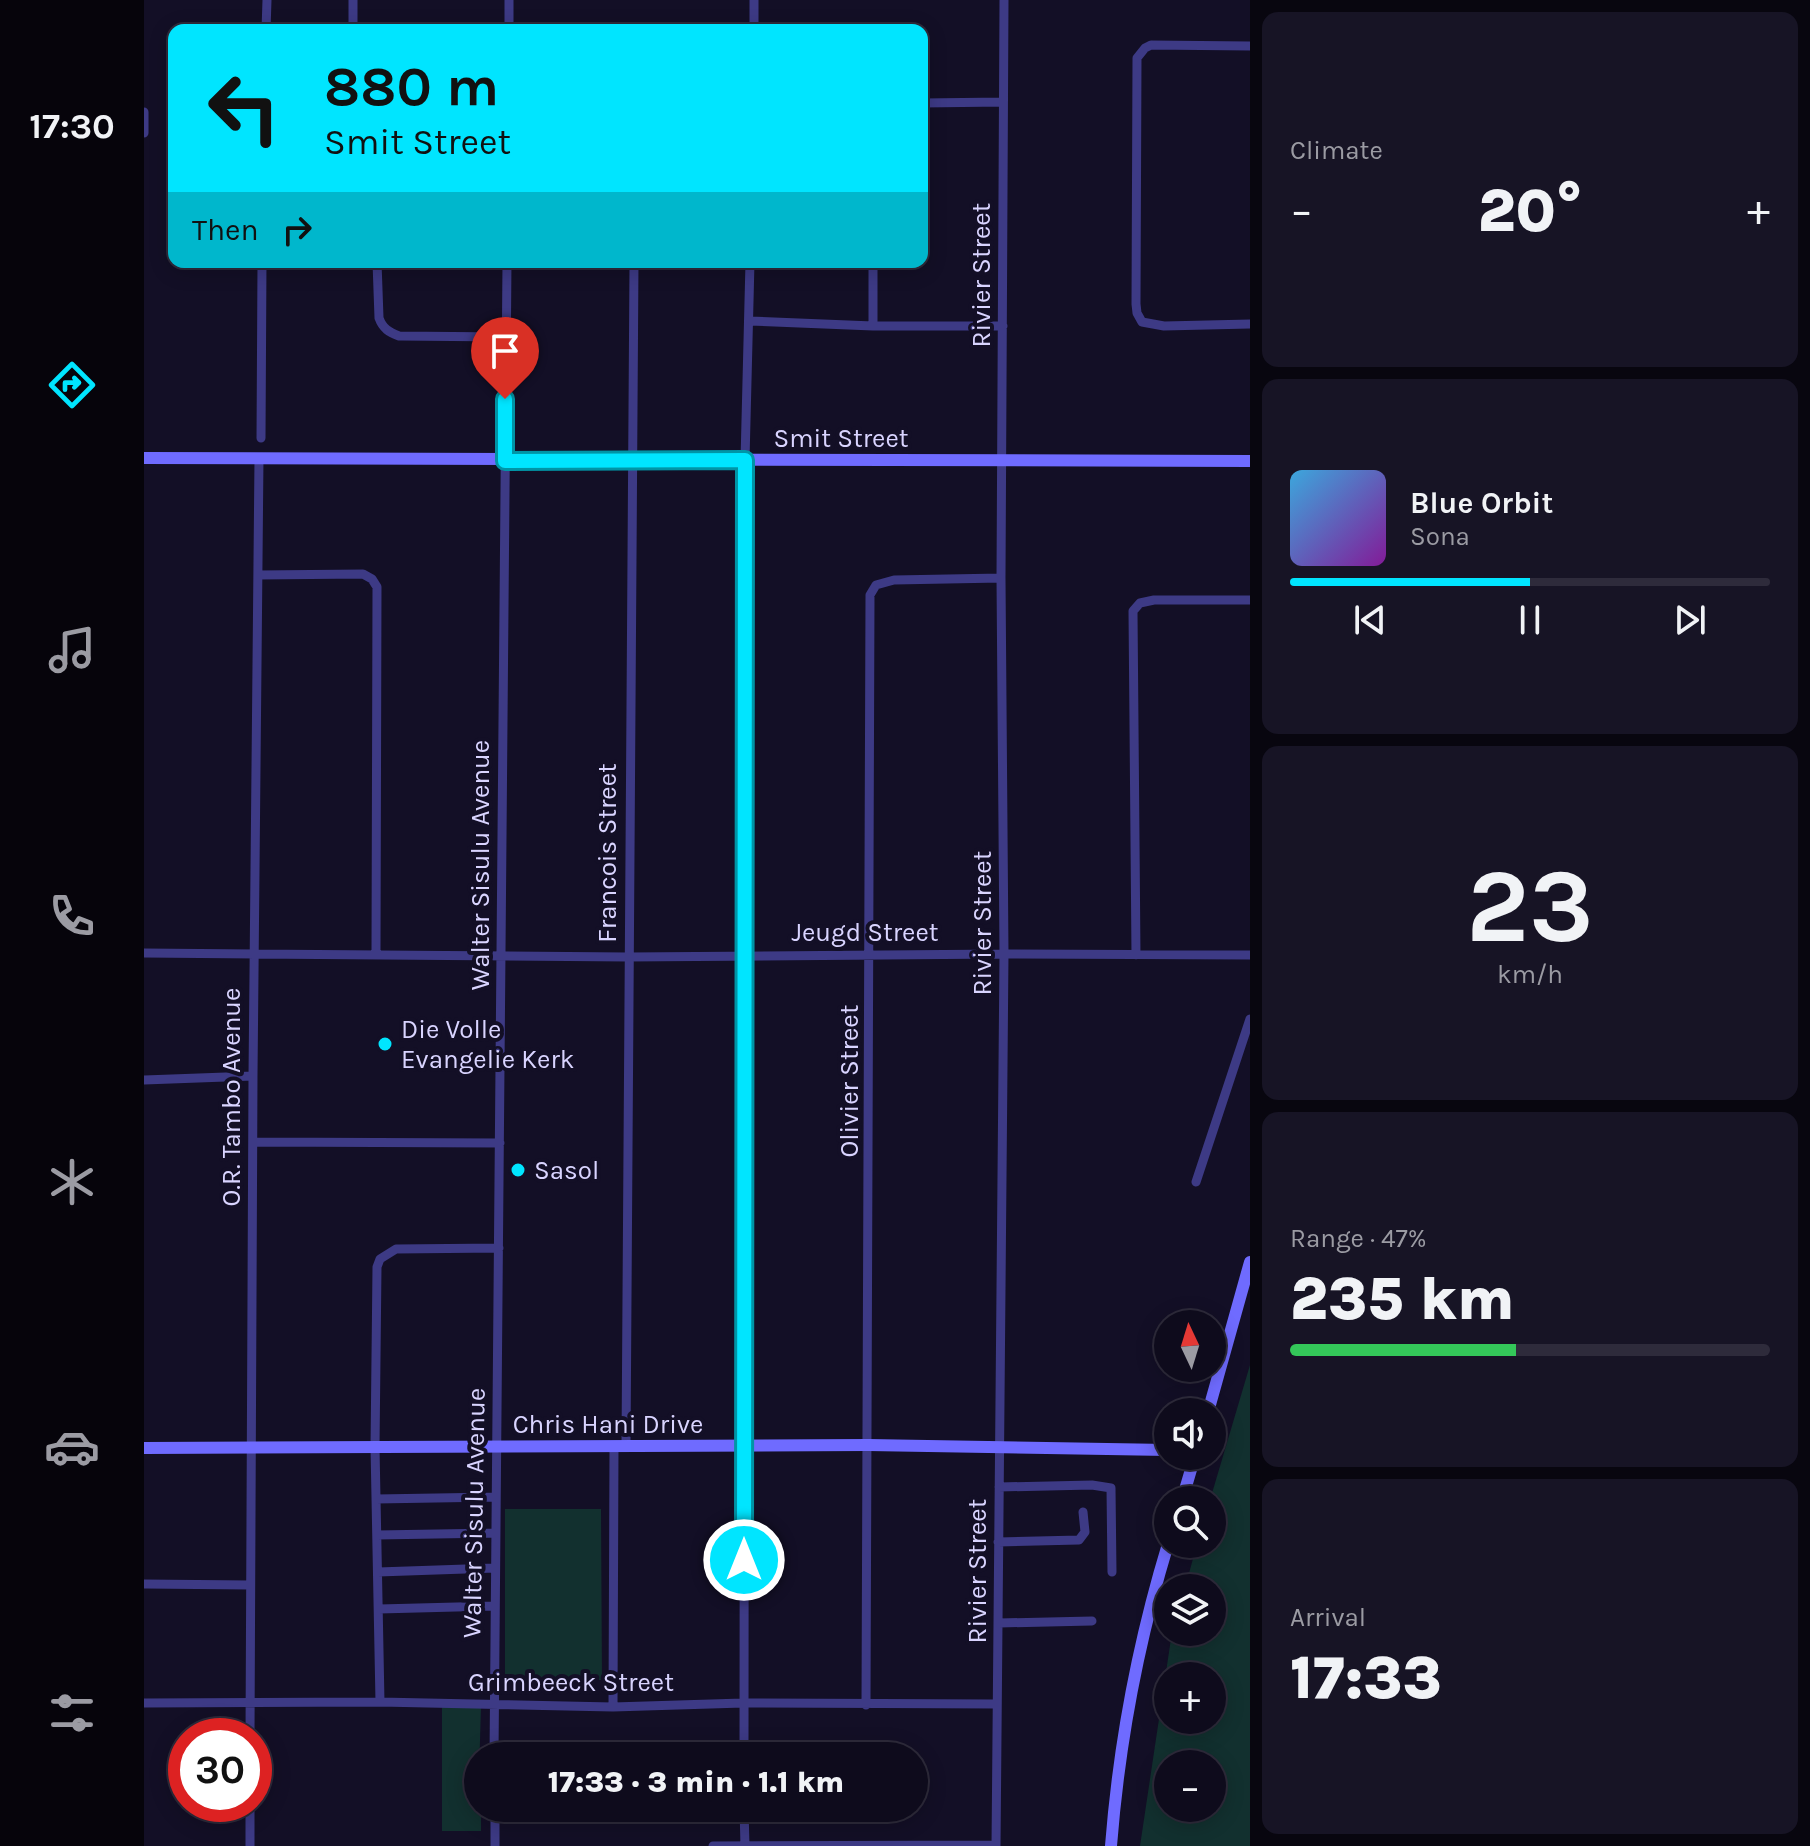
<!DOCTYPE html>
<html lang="en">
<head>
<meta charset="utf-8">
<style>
	:root { --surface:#0e0b1c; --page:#171425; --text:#f1f3f6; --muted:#9b9ba3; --line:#2e2b3b; --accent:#00e5ff }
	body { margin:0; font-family:Karla,sans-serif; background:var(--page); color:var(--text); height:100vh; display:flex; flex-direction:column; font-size:30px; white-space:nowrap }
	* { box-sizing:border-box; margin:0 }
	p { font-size:26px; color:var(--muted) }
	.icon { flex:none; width:44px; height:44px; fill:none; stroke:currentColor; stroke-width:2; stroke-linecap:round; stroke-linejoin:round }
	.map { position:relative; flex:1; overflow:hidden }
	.side { display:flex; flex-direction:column; gap:12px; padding:12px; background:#08060f; width:560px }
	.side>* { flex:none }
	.top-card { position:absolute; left:24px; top:24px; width:760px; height:244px; border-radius:16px; box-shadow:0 4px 20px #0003,0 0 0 2px var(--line); background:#00e5ff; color:#111; overflow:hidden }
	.needle { width:52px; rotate:356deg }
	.tools { position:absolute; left:1010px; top:1310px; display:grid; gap:16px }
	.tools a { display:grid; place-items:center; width:72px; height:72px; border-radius:50%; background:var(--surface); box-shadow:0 4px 20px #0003,0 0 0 2px var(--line); font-size:40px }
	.speed { position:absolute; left:24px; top:1718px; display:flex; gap:16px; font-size:40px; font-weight:700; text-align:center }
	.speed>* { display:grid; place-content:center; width:104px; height:104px; border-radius:50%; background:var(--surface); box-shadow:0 4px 20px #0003,0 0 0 2px var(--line); line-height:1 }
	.speed .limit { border:12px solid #d22; background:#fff; color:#111 }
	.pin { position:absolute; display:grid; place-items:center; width:68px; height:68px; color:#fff; margin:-82px -34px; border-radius:50% 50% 50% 0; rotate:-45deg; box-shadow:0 0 8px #0007 }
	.pin .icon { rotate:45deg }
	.me { position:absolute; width:88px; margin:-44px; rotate:0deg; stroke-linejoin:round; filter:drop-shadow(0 0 6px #0008) }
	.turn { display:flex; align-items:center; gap:28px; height:168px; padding:0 24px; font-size:36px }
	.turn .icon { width:104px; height:104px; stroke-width:2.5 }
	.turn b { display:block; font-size:56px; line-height:68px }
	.then { display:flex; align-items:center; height:76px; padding:0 24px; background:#0003; gap:16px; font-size:30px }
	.big { font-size:60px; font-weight:800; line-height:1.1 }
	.side .tile { flex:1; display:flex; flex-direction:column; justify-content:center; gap:12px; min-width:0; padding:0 28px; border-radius:16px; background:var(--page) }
	.side .dial { align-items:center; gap:0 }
	.dial b { font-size:104px; line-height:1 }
	.song { display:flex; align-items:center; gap:24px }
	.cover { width:96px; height:96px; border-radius:12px; background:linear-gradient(135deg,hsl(200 70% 55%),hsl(290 70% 35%)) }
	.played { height:8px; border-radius:4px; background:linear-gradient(90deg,var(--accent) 50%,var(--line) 50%) }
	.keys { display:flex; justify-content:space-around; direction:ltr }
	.heat { display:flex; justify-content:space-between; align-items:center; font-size:44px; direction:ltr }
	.charge { height:12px; border-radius:6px; background:linear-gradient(90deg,#34c759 47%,var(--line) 0) }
	.trip { position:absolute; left:320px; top:1742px; width:464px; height:80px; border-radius:40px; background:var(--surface); box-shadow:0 4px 20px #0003,0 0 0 2px var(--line); font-weight:800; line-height:80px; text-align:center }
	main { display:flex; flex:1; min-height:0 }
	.tabs { display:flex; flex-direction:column; width:144px; justify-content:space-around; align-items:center; background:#06040b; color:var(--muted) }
	.tabs .icon { width:56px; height:56px }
	.tabs .current { color:var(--accent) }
	.tabs b { font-size:36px; color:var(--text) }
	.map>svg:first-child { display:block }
	.green { fill:#12302f; fill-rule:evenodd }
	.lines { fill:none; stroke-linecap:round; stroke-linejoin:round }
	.street { stroke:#3d3a85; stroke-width:9 }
	.secondary { stroke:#6f6bff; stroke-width:12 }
	.route-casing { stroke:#0095a6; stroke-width:20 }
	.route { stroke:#00e5ff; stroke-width:14 }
	.poi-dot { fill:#00e5ff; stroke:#130f26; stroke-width:3 }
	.labels { text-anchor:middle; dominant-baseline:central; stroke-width:8; stroke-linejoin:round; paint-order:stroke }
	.street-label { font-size:26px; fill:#d9d4ff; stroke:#130f26 }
	.poi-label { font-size:26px; fill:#d9d4ff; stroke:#130f26; text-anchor:start }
</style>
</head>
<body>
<main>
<nav class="tabs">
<b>17:30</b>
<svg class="icon current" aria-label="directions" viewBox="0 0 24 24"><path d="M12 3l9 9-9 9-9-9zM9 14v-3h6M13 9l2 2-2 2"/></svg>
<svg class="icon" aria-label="music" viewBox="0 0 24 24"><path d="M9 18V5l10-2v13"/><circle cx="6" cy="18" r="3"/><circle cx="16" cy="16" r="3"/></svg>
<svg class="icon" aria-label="phone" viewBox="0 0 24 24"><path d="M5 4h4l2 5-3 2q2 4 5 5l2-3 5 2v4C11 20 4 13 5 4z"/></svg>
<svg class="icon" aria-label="climate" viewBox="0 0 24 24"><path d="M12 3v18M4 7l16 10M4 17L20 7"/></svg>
<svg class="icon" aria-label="car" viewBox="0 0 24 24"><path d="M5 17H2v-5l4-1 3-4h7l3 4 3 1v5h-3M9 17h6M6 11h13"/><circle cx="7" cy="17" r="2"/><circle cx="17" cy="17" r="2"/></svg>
<svg class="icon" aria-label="filters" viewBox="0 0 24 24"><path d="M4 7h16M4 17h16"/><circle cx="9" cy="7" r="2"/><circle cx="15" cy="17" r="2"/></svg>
</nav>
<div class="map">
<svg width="1106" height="1846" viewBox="0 0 1106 1846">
	<rect width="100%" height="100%" fill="#130f26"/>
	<path class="green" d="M1106 1365V1846H996L1028 1632H1068V1588H1041L1053 1544H1068L1066 1500ZM1024 1676H1068V1720H1024ZM1024 1764H1068V1808H1024Z
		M361 1509H457L458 1680 361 1681Z
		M298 1707H337L334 1808H337V1831H298Z"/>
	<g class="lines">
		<path class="street" d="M209 0V30
			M122 30 123 0
			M365 30V0
			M610 30V0
			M1106 46 1007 45 1001 48 993 58 992 304 993 313 998 322 1020 326 1106 324
			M778 103 859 102
			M0 112V133
			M233 262 235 318C239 329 245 332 255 336L362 337
			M605 321 729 326H859
			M729 326V262
			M117 438 118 262
			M114 575 219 574 228 579 233 587 232 953
			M0 953 484 957 860 954 1106 955
			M992 955 989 611 996 603 1010 600H1106
			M0 1080 109 1076
			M109 1142 356 1143
			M1052 1182 1106 1019
			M482 1445 490 262
			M855 1487 948 1485 967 1488 968 1572
			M232 1499 352 1497
			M233 1535 352 1533
			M854 1542 935 1540 941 1532 939 1512
			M234 1572 351 1568
			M0 1584 106 1585
			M235 1609 351 1606
			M855 1623 948 1621
			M236 1702 231 1447 233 1267 236 1259 252 1249 355 1248
			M0 1703 236 1702 469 1707 599 1703 853 1704
			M722 1705 726 595 732 585 750 580 857 578
			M469 1707 470 1446
			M106 1736 109 1076 115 458
			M350 1756 363 262
			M600 1756 601 460 606 262
			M106 1804V1846
			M351 1808V1846
			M600 1808 601 1846
			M569 1846 852 1845
			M852 1846 860 954 857 578 860 0"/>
		<path class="secondary" d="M0 458 1106 461
			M1064 1412 1106 1262
			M0 1448 724 1445 1024 1450
			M1038 1500 1051 1456
			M967 1846C975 1743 994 1643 1024 1544"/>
	</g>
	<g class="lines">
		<g class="route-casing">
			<path id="route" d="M361 399V461L601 460 600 1560"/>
		</g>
		<use href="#route" class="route"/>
	</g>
	<g class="poi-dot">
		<circle cx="241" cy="1044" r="8"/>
		<circle cx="374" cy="1170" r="8"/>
	</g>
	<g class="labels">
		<g class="street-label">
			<text transform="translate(837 275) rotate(-90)">Rivier Street</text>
			<text x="697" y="438">Smit Street</text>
			<text transform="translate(463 853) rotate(-90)">Francois Street</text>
			<text transform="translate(336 865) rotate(-90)">Walter Sisulu Avenue</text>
			<text transform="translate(838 923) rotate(-90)">Rivier Street</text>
			<text x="721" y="932">Jeugd Street</text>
			<text transform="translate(705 1081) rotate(-90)">Olivier Street</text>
			<text transform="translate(87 1097) rotate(-90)">O.R. Tambo Avenue</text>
			<text x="464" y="1424">Chris Hani Drive</text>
			<text transform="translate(330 1513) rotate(-89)">Walter Sisulu Avenue</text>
			<text transform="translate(833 1571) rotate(-90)">Rivier Street</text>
			<text x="427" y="1682">Grimbeeck Street</text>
		</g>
		<g class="poi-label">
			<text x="257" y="1029">Die Volle<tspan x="257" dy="30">Evangelie Kerk</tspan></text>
			<text x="390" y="1170">Sasol</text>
		</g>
	</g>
</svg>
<div class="tools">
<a><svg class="needle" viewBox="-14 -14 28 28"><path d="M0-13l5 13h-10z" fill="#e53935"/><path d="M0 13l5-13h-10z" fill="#9b9ba3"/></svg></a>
<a><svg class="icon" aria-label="sound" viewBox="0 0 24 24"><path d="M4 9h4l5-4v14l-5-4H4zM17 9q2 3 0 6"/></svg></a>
<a><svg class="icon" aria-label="search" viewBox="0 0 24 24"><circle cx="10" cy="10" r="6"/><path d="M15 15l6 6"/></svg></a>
<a><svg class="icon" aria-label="layers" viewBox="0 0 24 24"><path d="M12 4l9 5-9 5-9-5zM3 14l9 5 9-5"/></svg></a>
<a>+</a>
<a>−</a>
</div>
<div class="speed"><div class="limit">30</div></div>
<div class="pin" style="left:361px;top:399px;background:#d93025"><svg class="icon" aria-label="arrive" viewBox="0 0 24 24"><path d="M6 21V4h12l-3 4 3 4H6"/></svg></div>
<svg class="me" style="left:600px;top:1560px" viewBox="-20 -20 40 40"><circle r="17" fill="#00e5ff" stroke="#fff" stroke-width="3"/><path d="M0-11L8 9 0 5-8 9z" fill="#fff"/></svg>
<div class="trip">17:33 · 3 min · 1.1 km</div>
<div class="top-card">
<div class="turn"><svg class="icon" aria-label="left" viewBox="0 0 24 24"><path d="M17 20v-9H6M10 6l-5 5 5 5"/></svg><div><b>880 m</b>Smit Street</div></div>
<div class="then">Then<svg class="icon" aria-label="right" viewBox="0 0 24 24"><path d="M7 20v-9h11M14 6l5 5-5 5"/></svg></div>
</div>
</div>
<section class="side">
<div class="tile"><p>Climate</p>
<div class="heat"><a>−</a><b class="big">20°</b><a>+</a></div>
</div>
<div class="tile">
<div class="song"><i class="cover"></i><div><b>Blue Orbit</b><p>Sona</p></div></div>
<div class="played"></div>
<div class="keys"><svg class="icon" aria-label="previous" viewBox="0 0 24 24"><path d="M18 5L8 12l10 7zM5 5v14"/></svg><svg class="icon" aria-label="pause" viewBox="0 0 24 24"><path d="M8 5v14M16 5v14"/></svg><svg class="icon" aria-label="next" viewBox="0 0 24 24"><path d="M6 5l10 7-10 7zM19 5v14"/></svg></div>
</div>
<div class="tile dial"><b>23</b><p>km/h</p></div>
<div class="tile"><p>Range · 47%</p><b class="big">235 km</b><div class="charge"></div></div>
<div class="tile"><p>Arrival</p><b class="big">17:33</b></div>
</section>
</main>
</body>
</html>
